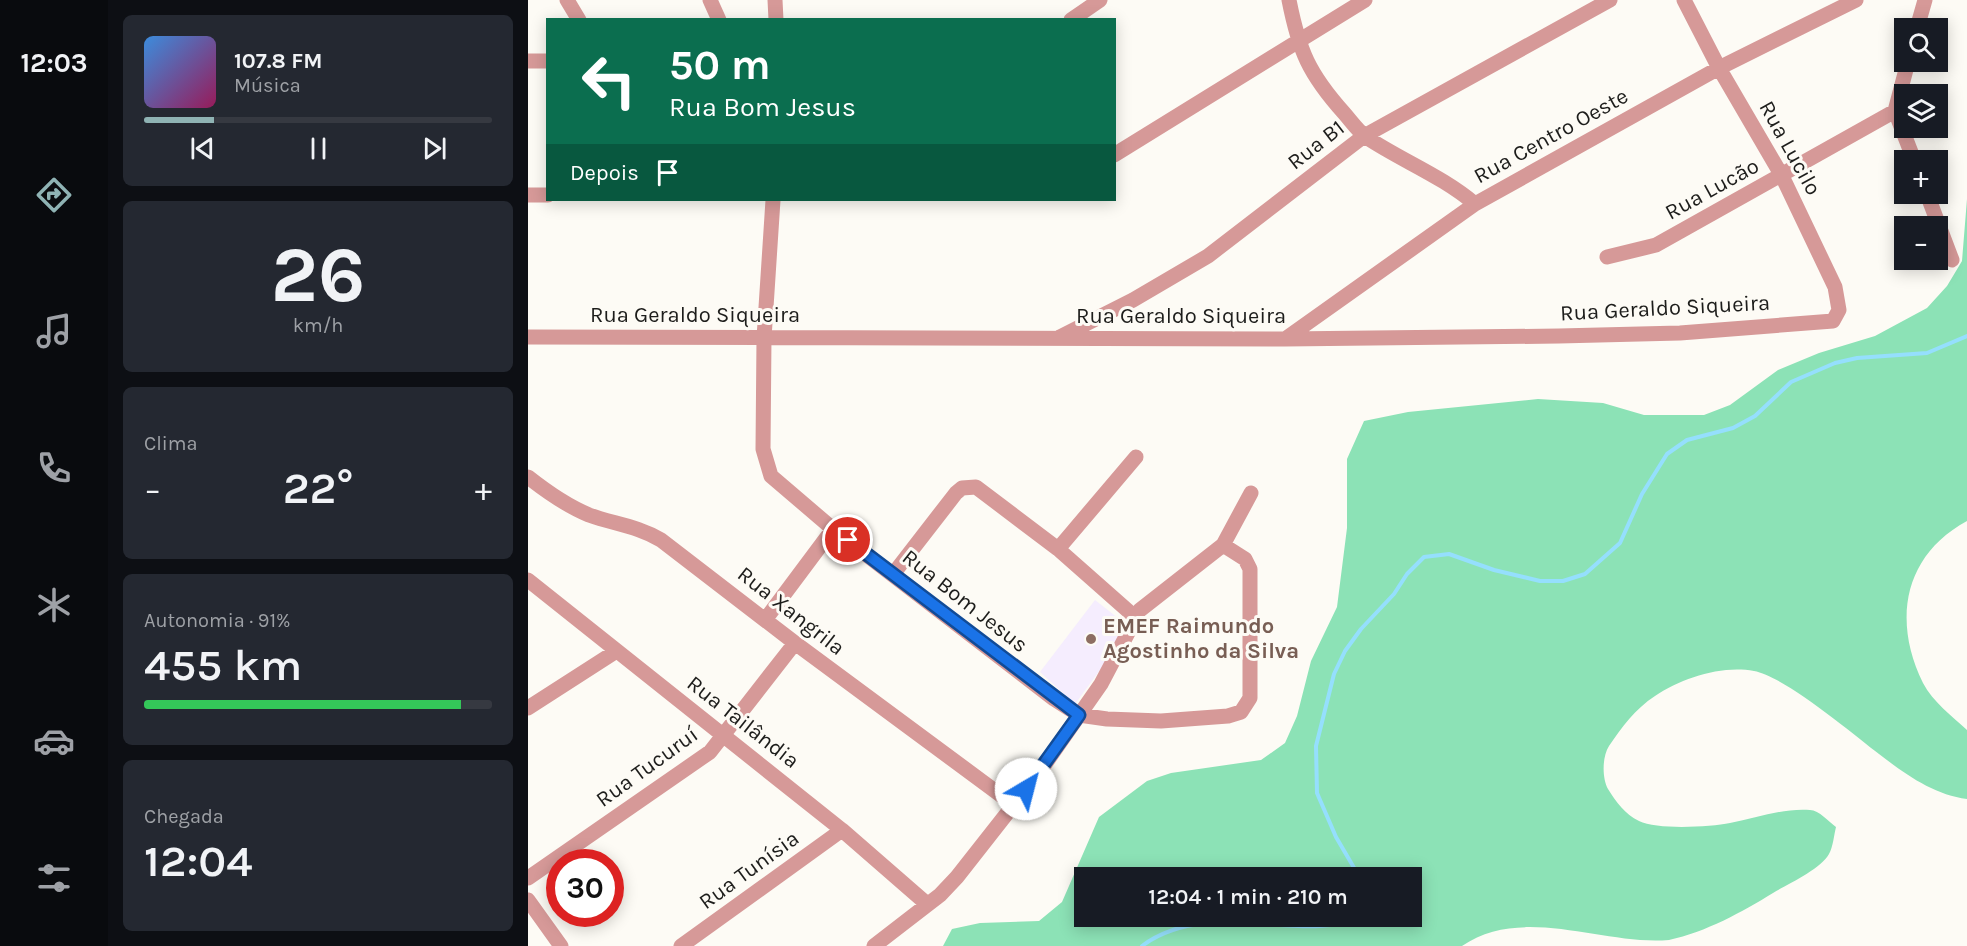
<!DOCTYPE html>
<html lang="pt">
<head>
<meta charset="utf-8">
<style>
	:root { --surface:#171b24; --page:#242831; --text:#f1f3f6; --muted:#9ea1a6; --line:#363941; --accent:#8fb3b4 }
	body { margin:0; font-family:Karla,sans-serif; background:var(--page); color:var(--text); height:100vh; display:flex; flex-direction:column; font-size:22px; white-space:nowrap }
	* { box-sizing:border-box; margin:0 }
	p { font-size:20px; color:var(--muted) }
	.icon { flex:none; width:33px; height:33px; fill:none; stroke:currentColor; stroke-width:2; stroke-linecap:round; stroke-linejoin:round }
	.map { position:relative; flex:1; overflow:hidden }
	.panel { display:flex; flex-direction:column; gap:15px; padding:15px; background:#0d0f14; width:420px }
	.panel>* { flex:none }
	.banner { position:absolute; left:18px; top:18px; width:570px; height:183px; border-radius:0px; box-shadow:0 3px 15px #0003; background:#0b6e4f; color:#fff; overflow:hidden }
	.buttons { position:absolute; left:1366px; top:18px; display:grid; gap:12px }
	.buttons a { display:grid; place-items:center; width:54px; height:54px; border-radius:0px; background:var(--surface); box-shadow:0 3px 15px #0003; font-size:30px }
	.speed { position:absolute; left:18px; top:849px; display:flex; gap:12px; font-size:30px; font-weight:700; text-align:center }
	.speed>* { display:grid; place-content:center; width:78px; height:78px; border-radius:50%; background:var(--surface); box-shadow:0 3px 15px #0003; line-height:1 }
	.speed .limit { border:9px solid #d22; background:#fff; color:#111 }
	.pin { position:absolute; display:grid; place-items:center; width:51px; height:51px; color:#fff; margin:-26px; border:3px solid #fff; border-radius:50%; box-shadow:0 2px 6px #0007 }
	.me { position:absolute; width:66px; margin:-33px; rotate:37deg; stroke-linejoin:round; filter:drop-shadow(0 0 4px #0008) }
	.turn { display:flex; align-items:center; gap:21px; height:126px; padding:0 24px; font-size:27px }
	.turn .icon { width:78px; height:78px; stroke-width:2.5 }
	.turn b { display:block; font-size:42px; line-height:51px }
	.then { display:flex; align-items:center; height:57px; padding:0 24px; background:#0003; gap:12px; font-size:22px }
	.big { font-size:45px; font-weight:600; line-height:1.1 }
	.panel .tile { flex:1; display:flex; flex-direction:column; justify-content:center; gap:9px; min-width:0; padding:0 21px; border-radius:9px; background:var(--page) }
	.panel .dial { align-items:center; gap:0 }
	.dial b { font-size:78px; line-height:1 }
	.song { display:flex; align-items:center; gap:18px }
	.cover { width:72px; height:72px; border-radius:9px; background:linear-gradient(135deg,hsl(210 70% 55%),hsl(330 70% 35%)) }
	.played { height:6px; border-radius:3px; background:linear-gradient(90deg,var(--accent) 20%,var(--line) 20%) }
	.keys { display:flex; justify-content:space-around; direction:ltr }
	.heat { display:flex; justify-content:space-between; align-items:center; font-size:33px; direction:ltr }
	.charge { height:9px; border-radius:4px; background:linear-gradient(90deg,#34c759 91%,var(--line) 0) }
	.trip { position:absolute; left:546px; top:867px; width:348px; height:60px; border-radius:0px; background:var(--surface); box-shadow:0 3px 15px #0003; font-weight:600; line-height:60px; text-align:center }
	main { display:flex; flex:1; min-height:0 }
	.dock { display:flex; flex-direction:column; width:108px; justify-content:space-around; align-items:center; background:#090b0e; color:var(--muted) }
	.dock .icon { width:42px; height:42px }
	.dock .current { color:var(--accent) }
	.dock b { font-size:27px; color:var(--text) }
	.map>svg:first-child { display:block }
	.education { fill:#f5edfe }
	.forest { fill:#8ce2b6; fill-rule:evenodd }
	.lines { fill:none; stroke-linecap:round; stroke-linejoin:round }
	.stream { stroke:#95dffd; stroke-width:4 }
	.minor { stroke:#d69998; stroke-width:15 }
	.route-casing { stroke:#114b97; stroke-width:15 }
	.route { stroke:#1a73e8; stroke-width:10 }
	.education-dot { fill:#8d6e63; stroke:#fdfbf5; stroke-width:2 }
	.labels { text-anchor:middle; dominant-baseline:central; stroke-width:6; stroke-linejoin:round; paint-order:stroke }
	.street-label { font-size:22px; fill:#1d1d1b; stroke:#fdfbf5 }
	.education-label { font-size:22px; font-weight:bold; fill:#785e54; stroke:#fdfbf5; text-anchor:start }
</style>
</head>
<body>
<main>
<nav class="dock">
<b>12:03</b>
<svg class="icon current" aria-label="directions" viewBox="0 0 24 24"><path d="M12 3l9 9-9 9-9-9zM9 14v-3h6M13 9l2 2-2 2"/></svg>
<svg class="icon" aria-label="music" viewBox="0 0 24 24"><path d="M9 18V5l10-2v13"/><circle cx="6" cy="18" r="3"/><circle cx="16" cy="16" r="3"/></svg>
<svg class="icon" aria-label="phone" viewBox="0 0 24 24"><path d="M5 4h4l2 5-3 2q2 4 5 5l2-3 5 2v4C11 20 4 13 5 4z"/></svg>
<svg class="icon" aria-label="climate" viewBox="0 0 24 24"><path d="M12 3v18M4 7l16 10M4 17L20 7"/></svg>
<svg class="icon" aria-label="car" viewBox="0 0 24 24"><path d="M5 17H2v-5l4-1 3-4h7l3 4 3 1v5h-3M9 17h6M6 11h13"/><circle cx="7" cy="17" r="2"/><circle cx="17" cy="17" r="2"/></svg>
<svg class="icon" aria-label="filters" viewBox="0 0 24 24"><path d="M4 7h16M4 17h16"/><circle cx="9" cy="7" r="2"/><circle cx="15" cy="17" r="2"/></svg>
</nav>
<section class="panel">
<div class="tile">
<div class="song"><i class="cover"></i><div><b>107.8 FM</b><p>Música</p></div></div>
<div class="played"></div>
<div class="keys"><svg class="icon" aria-label="previous" viewBox="0 0 24 24"><path d="M18 5L8 12l10 7zM5 5v14"/></svg><svg class="icon" aria-label="pause" viewBox="0 0 24 24"><path d="M8 5v14M16 5v14"/></svg><svg class="icon" aria-label="next" viewBox="0 0 24 24"><path d="M6 5l10 7-10 7zM19 5v14"/></svg></div>
</div>
<div class="tile dial"><b>26</b><p>km/h</p></div>
<div class="tile"><p>Clima</p>
<div class="heat"><a>−</a><b class="big">22°</b><a>+</a></div>
</div>
<div class="tile"><p>Autonomia · 91%</p><b class="big">455 km</b><div class="charge"></div></div>
<div class="tile"><p>Chegada</p><b class="big">12:04</b></div>
</section>
<div class="map">
<svg width="1439" height="946" viewBox="0 0 1439 946">
	<rect width="100%" height="100%" fill="#fdfbf5"/>
	<path class="education" d="M567 600 595 622 583 655 547 704 512 672Z"/>
	<path class="forest" d="M1439 199V521C1376 555 1364 620 1395 683 1405 702 1424 716 1439 730V799C1406 795 1377 774 1351 754 1325 734 1256 676 1226 671 1193 665 1154 678 1127 696 1107 709 1094 727 1081 746 1074 757 1074 778 1080 789 1088 802 1097 814 1111 821 1129 830 1182 827 1202 823 1229 818 1254 808 1282 810 1291 810 1301 822 1308 827 1306 835 1305 847 1301 854 1293 869 1260 884 1245 893 1214 912 1178 932 1141 940 1076 946 994 904 934 946H415L424 929 452 923 511 921 534 902 571 817 619 781 643 773 733 760 757 743 769 716 783 661 809 607 819 528V459L836 421 880 412 1010 399 1075 403 1116 415H1176L1202 405 1250 370 1291 353 1347 336 1399 308 1419 286 1434 261ZM556 878H884V916H556Z"/>
	<g class="lines">
		<path class="stream" d="M832 878 808 837 789 793 788 746 806 674 817 651 833 629 866 594 879 574 896 557 921 554 966 570 1012 581H1035L1057 574 1092 543 1114 494 1139 454 1159 440 1205 428 1227 416 1263 382 1307 363 1329 358 1399 353 1439 336
			M614 946C680 896 784 946 828 916"/>
		<path class="minor" d="M39 0 51 20
			M182 0 191 20
			M247 0 248 20
			M761 0C771 51 781 74 816 113 823 121 830 131 838 137 874 161 914 176 947 204
			M543 20 572 0
			M1389 28 1397 0
			M0 61H20
			M1367 111 1386 160
			M1367 111 1380 62
			M586 155 837 0
			M1399 194 1424 260
			M0 195H20
			M245 200 236 338 235 449 243 476 305 529 526 699 551 715 579 719 633 721 700 716 713 712 722 698V569L717 559 695 545
			M1079 257 1128 245 1367 111
			M0 337 757 339 1031 336 1152 333 1305 321 1311 310 1307 287 1254 176 1191 68 1156 0
			M532 337 605 300 680 256 836 136 1082 0
			M757 339 947 204 1191 68 1328 0
			M0 477C19 492 39 506 61 515 86 524 110 526 133 540L267 643 486 805
			M530 549 608 457
			M366 573 428 493 434 488 448 487 530 549 607 617
			M0 580 314 830 399 904
			M237 620 305 529
			M0 708 87 652
			M0 878 182 752 267 643
			M0 900 33 946
			M153 946 314 830
			M346 946 412 895 429 877 510 774 573 684 612 610 695 545 723 493"/>
	</g>
	<g class="lines">
		<g class="route-casing">
			<path id="route" d="M320 540 551 715 498 789"/>
		</g>
		<use href="#route" class="route"/>
	</g>
	<circle class="education-dot" cx="563" cy="639" r="6"/>
	<g class="labels">
		<g class="street-label">
			<text transform="translate(1023 136) rotate(-29)">Rua Centro Oeste</text>
			<text transform="translate(788 145) rotate(-38)">Rua B1</text>
			<text transform="translate(1262 148) rotate(61)">Rua Lucilo</text>
			<text transform="translate(1184 189) rotate(-29)">Rua Lucão</text>
			<text transform="translate(1137 308) rotate(-3)">Rua Geraldo Siqueira</text>
			<text x="167" y="315">Rua Geraldo Siqueira</text>
			<text x="653" y="316">Rua Geraldo Siqueira</text>
			<text transform="translate(437 601) rotate(38)">Rua Bom Jesus</text>
			<text transform="translate(263 611) rotate(38)">Rua Xangrila</text>
			<text transform="translate(215 722) rotate(38)">Rua Tailândia</text>
			<text transform="translate(119 767) rotate(-36)">Rua Tucuruí</text>
			<text transform="translate(221 870) rotate(-36)">Rua Tunísia</text>
		</g>
		<g class="education-label">
			<text x="575" y="626">EMEF Raimundo<tspan x="575" dy="25">Agostinho da Silva</tspan></text>
		</g>
	</g>
</svg>
<div class="buttons">
<a><svg class="icon" aria-label="search" viewBox="0 0 24 24"><circle cx="10" cy="10" r="6"/><path d="M15 15l6 6"/></svg></a>
<a><svg class="icon" aria-label="layers" viewBox="0 0 24 24"><path d="M12 4l9 5-9 5-9-5zM3 14l9 5 9-5"/></svg></a>
<a>+</a>
<a>−</a>
</div>
<div class="speed"><div class="limit">30</div></div>
<div class="pin" style="left:320px;top:540px;background:#d93025"><svg class="icon" aria-label="arrive" viewBox="0 0 24 24"><path d="M6 21V4h12l-3 4 3 4H6"/></svg></div>
<svg class="me" style="left:498px;top:789px" viewBox="-20 -20 40 40"><circle r="19" fill="#fff"/><path d="M0-13L10 11 0 6-10 11z" fill="#1a73e8"/></svg>
<div class="trip">12:04 · 1 min · 210 m</div>
<div class="banner">
<div class="turn"><svg class="icon" aria-label="left" viewBox="0 0 24 24"><path d="M17 20v-9H6M10 6l-5 5 5 5"/></svg><div><b>50 m</b>Rua Bom Jesus</div></div>
<div class="then">Depois<svg class="icon" aria-label="arrive" viewBox="0 0 24 24"><path d="M6 21V4h12l-3 4 3 4H6"/></svg></div>
</div>
</div>
</main>
</body>
</html>
